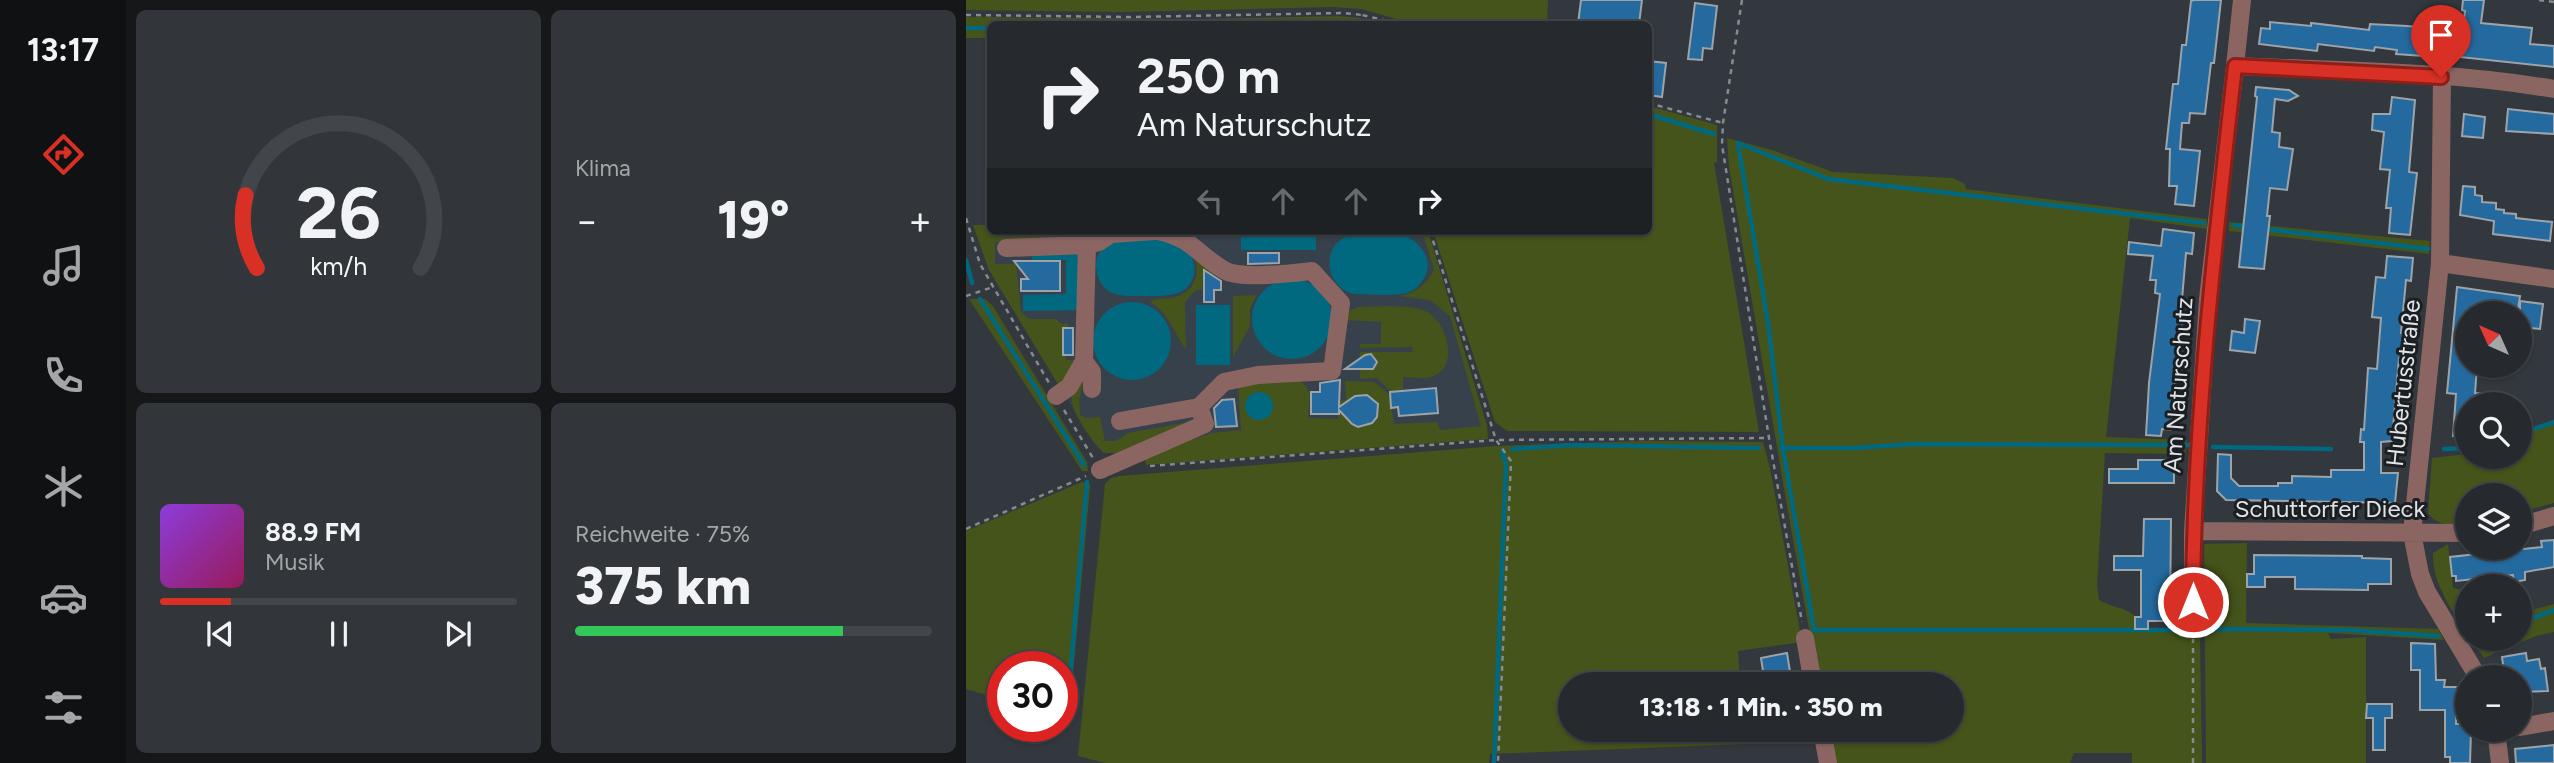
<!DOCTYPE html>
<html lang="de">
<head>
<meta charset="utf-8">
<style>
	:root { --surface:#262a2e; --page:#32363a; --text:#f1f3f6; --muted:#a4a7aa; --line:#42464a; --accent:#d93025 }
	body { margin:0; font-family:Figtree,sans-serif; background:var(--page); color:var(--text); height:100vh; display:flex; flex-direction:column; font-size:26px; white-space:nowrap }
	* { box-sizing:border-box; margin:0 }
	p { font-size:23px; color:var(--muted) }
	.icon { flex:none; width:38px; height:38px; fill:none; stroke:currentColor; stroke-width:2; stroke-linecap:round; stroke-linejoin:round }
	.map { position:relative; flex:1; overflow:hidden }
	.details { display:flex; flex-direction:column; gap:10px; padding:10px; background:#151719; width:840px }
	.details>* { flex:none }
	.banner { position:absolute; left:21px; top:21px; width:665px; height:214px; border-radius:10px; box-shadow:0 2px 5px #0004,0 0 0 2px var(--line); background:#262a2e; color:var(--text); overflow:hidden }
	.needle { width:46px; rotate:315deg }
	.buttons { position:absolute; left:1489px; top:301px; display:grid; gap:14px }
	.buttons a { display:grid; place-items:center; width:77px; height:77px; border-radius:50%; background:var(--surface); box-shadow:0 2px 5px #0004,0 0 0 2px var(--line); font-size:35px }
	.speed { position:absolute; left:21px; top:651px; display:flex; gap:14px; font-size:35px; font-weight:700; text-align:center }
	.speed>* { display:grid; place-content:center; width:91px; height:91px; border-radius:50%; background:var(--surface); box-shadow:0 2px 5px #0004,0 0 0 2px var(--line); line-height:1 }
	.speed .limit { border:10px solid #d22; background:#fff; color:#111 }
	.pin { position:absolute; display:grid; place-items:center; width:60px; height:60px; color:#fff; margin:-72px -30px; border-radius:50% 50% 50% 0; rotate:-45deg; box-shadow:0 0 7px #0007 }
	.pin .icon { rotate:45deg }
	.me { position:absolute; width:77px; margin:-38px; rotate:0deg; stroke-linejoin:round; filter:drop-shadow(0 0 5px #0008) }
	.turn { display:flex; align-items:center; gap:24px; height:147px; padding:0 35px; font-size:32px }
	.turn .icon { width:91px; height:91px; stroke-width:2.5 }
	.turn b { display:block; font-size:49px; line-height:60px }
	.lanes { display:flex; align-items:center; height:66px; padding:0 35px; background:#0003; justify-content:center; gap:35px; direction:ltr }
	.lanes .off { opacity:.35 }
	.big { font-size:52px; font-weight:800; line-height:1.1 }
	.details .widget { flex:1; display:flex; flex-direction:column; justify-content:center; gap:10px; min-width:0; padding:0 24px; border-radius:10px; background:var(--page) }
	.details .dial { align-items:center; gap:0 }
	.dial svg { height:182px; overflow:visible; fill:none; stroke:var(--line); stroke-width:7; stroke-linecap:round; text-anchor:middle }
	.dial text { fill:var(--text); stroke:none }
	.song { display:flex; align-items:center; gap:21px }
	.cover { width:84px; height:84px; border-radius:10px; background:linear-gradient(135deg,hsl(270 70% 55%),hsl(330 70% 35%)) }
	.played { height:7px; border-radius:4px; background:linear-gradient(90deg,var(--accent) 20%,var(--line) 20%) }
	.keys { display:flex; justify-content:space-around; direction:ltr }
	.heat { display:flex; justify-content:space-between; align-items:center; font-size:38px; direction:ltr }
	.charge { height:10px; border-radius:5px; background:linear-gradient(90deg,#34c759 75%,var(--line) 0) }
	.details .tiles { flex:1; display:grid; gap:10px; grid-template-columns:repeat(2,1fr) }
	.trip { position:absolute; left:592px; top:672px; width:406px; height:70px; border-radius:35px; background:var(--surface); box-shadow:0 2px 5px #0004,0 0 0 2px var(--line); font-weight:800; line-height:70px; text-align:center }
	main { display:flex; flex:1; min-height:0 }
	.dock { display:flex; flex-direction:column; width:126px; justify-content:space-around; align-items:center; background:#0f1112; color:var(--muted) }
	.dock .icon { width:49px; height:49px }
	.dock .current { color:var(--accent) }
	.dock b { font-size:32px; color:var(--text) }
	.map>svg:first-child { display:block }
	.built { fill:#37414b }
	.green { fill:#45541a }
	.water { fill:#006980 }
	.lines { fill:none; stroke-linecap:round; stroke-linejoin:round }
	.stream { stroke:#006980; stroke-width:4.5 }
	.building { fill:#256a9f; stroke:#9ca3a9; stroke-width:2 }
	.path { stroke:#868b8f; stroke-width:2.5; stroke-dasharray:5 5; stroke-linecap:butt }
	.minor { stroke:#8b6562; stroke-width:18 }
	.route-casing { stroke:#8d1f18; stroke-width:18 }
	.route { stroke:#d93025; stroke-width:12 }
	.labels { text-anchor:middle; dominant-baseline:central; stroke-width:6; stroke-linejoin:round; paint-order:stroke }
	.street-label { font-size:24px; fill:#e0e3e7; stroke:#1c1f21 }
</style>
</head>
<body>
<main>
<nav class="dock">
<b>13:17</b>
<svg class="icon current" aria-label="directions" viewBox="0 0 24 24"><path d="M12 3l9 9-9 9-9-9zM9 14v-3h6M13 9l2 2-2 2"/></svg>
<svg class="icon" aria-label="music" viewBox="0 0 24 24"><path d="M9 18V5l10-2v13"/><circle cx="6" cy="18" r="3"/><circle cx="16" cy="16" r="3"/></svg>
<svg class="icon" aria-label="phone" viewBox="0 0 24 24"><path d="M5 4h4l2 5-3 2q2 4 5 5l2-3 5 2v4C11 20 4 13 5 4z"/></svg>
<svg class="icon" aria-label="climate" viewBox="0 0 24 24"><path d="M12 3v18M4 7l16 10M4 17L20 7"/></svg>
<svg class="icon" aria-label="car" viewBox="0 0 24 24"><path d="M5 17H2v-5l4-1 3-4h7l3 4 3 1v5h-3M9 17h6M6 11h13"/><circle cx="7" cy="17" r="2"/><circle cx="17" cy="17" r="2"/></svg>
<svg class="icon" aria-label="filters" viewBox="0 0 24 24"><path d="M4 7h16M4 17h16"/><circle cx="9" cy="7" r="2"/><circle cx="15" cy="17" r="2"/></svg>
</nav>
<section class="details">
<div class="tiles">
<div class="widget dial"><svg viewBox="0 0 100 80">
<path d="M14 69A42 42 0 1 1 86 69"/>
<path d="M14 69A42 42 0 0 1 9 37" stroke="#d93025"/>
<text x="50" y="56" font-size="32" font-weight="700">26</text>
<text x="50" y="72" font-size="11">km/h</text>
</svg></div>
<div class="widget"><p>Klima</p>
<div class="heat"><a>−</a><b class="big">19°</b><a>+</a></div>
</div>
<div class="widget">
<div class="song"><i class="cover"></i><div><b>88.9 FM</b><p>Musik</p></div></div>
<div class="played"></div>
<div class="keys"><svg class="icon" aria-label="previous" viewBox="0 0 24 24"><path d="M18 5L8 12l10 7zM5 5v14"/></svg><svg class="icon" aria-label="pause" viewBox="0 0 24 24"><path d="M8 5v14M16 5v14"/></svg><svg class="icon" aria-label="next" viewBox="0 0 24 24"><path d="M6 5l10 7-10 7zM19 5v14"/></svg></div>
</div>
<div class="widget"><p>Reichweite · 75%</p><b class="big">375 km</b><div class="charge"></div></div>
</div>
</section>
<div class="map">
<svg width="1588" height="763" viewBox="0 0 1588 763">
	<rect width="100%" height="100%" fill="#32383d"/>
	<path class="built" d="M7 225H24V231H462L521 426 178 456 175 444 151 453H138L130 446 97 392 23 270Z"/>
	<path class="green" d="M0 0H582L581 24H447L396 9 368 7 157 12 0 10Z
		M372 16 395 18 397 24H24V38H0V17L234 19Z
		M683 106 751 125V162L748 163 793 432 541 431 529 422 467 231H682Z
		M761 138 806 150 867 172 987 178 999 184 1000 189 1241 219V229L1164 218 1140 437 1221 440 1219 454 1139 453 1131 584 1133 600C1153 611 1171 607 1177 630L1224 629 1225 637 1234 636 1236 763H1166V753H1108L1104 763H868L862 730H985V684H853C821 512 793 339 763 167Z
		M1263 222 1464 241 1463 254 1263 231Z
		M7 225H24V231H143L127 240 29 242V264H50L55 312 63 319H90L95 324 102 323 100 360H113L93 386 23 270Z
		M452 231H462L521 426 522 439 180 465 178 456 246 433 275 430 272 387 279 383 334 380 341 388 342 392H344L342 418 372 419 373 401 380 400 379 381 408 382 423 394 428 424 471 422 474 430 515 426 484 316 464 300 433 296C450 293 461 285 468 269L457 234Z
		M225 250 255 275 237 276 236 290H230L219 302 220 350C208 333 203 313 184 302 191 297 198 299 206 298 231 293 236 270 225 250Z
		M291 295 284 308V326L267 357V296Z
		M3 299H19L27 306 121 462 122 471H116Z
		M393 307C411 307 443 304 459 311 480 319 493 364 470 375 461 380 447 377 437 377V389L424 391 411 378 394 379V352H446L447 347 395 348 393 344H415V322L377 320 381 312Z
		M120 373 113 399 114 415 120 418 134 417 139 441H150L162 433 229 421 151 453H138C128 444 102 409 106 396 108 388 115 380 120 373Z
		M1588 420V503L1554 512V495H1502L1501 524C1486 525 1472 527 1462 513L1466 458 1501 454 1502 457H1554V432Z
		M679 441 797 442 804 468 836 642 772 651 774 684H604V730H778L779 744 524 754 523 763H139L112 756 139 484 145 478 153 476 530 446Z
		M116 482 124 484V488L103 718 96 717V667H37V700L0 689V531Z
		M1281 543 1280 623 1472 629 1478 640 1362 633 1365 639 1400 637V763H1240L1238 544Z
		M1482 544 1487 588 1501 591V633C1485 609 1466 583 1467 553Z
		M1588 604V632L1570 636 1518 658 1505 639H1554V613Z"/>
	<path class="water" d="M275 232H350V250H275Z
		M436 234C454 241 471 262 456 281 453 285 449 290 444 292 428 297 406 294 389 294 361 290 353 248 380 237 396 230 419 234 436 234Z
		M201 238C208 242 219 247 223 253 234 267 228 287 212 293 200 297 186 296 174 296 165 296 156 297 147 293 138 290 133 282 131 273 122 233 178 239 201 238Z
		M116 251V310L57 311V295L100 294V260H66V252Z
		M286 319a40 40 0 1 1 80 0a40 40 0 1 1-80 0Z
		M127 341a39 39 0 1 1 78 0a39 39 0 1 1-78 0Z
		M230 305H264V365H230Z
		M279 406a14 14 0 1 1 28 0a14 14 0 1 1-28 0Z"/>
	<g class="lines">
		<path class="stream" d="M0 28H24
			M682 114 748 134
			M1268 225 1280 227
			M1299 229 1462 249
			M0 260 6 283
			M14 299 118 465
			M1554 434 1588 422
			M1247 447 1365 449
			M815 448H888L947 444 1223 445
			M546 449 605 445 793 448
			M1478 449 1502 448
			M1554 623 1588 610
			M1242 629 1383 630 1472 636
			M1218 630H848L817 449 802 323 772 143 862 179 1238 223
			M101 712 121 482
			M528 763 540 464 536 452"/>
	</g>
	<path class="building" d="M615 0H676L673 24H612Z
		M1228 0H1255L1248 63H1245L1239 114 1224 113 1223 123H1216L1214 149 1234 151 1228 206 1209 204 1211 186H1203L1204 149H1200L1207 84H1212L1216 45H1220L1225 1Z
		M1497 0H1518L1515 23 1566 28 1564 44 1588 46V67L1457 53V56L1430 54 1431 50 1409 47 1408 51 1352 44 1351 51 1293 44 1295 28 1304 29V22L1345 26V23L1403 30 1404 24 1441 26 1453 27V36L1475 39 1476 34 1496 36 1499 11 1496 10Z
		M729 3 751 6 746 49 737 48 736 60 722 59Z
		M682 61 700 63 696 97 682 95Z
		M1290 87 1323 90 1332 96 1322 101 1309 99 1306 132 1314 133 1313 147 1327 149 1321 190 1304 188 1301 216H1304L1298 269 1273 267 1291 97 1289 96Z
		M1426 97 1449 100 1443 172 1451 173 1444 235 1423 233 1425 208H1420L1424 170 1414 169 1418 132 1406 130 1407 114H1424Z
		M1542 109 1588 114V134L1540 131Z
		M1498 114 1519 117 1517 138 1496 136Z
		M1497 186 1509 187V195L1516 196V202L1530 203V209L1538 210V213L1550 214V218L1586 222 1584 241 1527 234 1528 221 1494 215Z
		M1197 229 1228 233 1226 254 1220 253 1215 311 1217 312 1216 327 1210 371 1205 430 1196 429 1195 436 1180 435 1183 383 1194 294 1189 293 1190 280H1184L1187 256 1162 254 1163 242 1195 246Z
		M282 253H313V263L282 264Z
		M1421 256 1447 258 1445 281 1440 280 1435 333H1439L1437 358H1433L1426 441 1415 442V473H1432L1429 503 1260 500 1251 491 1252 454 1265 455V478L1273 486H1312V483H1326V476L1365 477V470H1398V442H1394L1395 429 1398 430 1402 368 1411 369 1415 318 1406 317 1410 277 1419 278Z
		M48 261H94V291H55V279H62Z
		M238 270 255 281V290H248V302H238Z
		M1491 287 1554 296 1552 310 1521 307V312L1502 311V366L1511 367 1509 393 1539 396V404H1502V437L1487 436 1490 394 1481 393Z
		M1554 301 1577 304 1574 329 1554 327Z
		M1279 319 1294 321 1289 353 1264 350 1266 331 1278 333Z
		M97 328H107V355H97Z
		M405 354 411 362 407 369H379L399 355Z
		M374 380 373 407 389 396 401 395 412 404 411 417 406 423 392 427 386 424 373 410V414H345V392H354V383Z
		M470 388 472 413 433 416 432 407 425 408 424 392Z
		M268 399 271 426 250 427 248 408 256 400Z
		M1172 460H1208V483H1143V469H1172Z
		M1178 519H1205L1204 621H1182V629H1169V617H1175V570H1148V556H1177Z
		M1588 540V567L1559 572V580L1548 582 1547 575 1490 581V576H1486L1484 557 1576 547 1575 541Z
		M1288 555 1396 556V558L1425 559V584H1402V590L1329 589V577H1299V587H1281V574H1288Z
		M1445 643 1469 644 1470 680H1479L1478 687H1491L1490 724H1502V730H1505L1504 763H1484V757H1479V710H1454V670H1445Z
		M821 653 826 684H799L795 658Z
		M1560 653 1561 661 1573 659 1575 669 1579 668 1582 691 1554 692V677H1542V672H1538L1536 657Z
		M1401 704H1426V718H1419V750H1407V718H1400Z
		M1588 745V763H1550L1549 749Z"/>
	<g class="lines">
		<path class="path" d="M776 0 757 123 756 145 803 438 836 622
			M1573 0 1588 2
			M0 15 165 17 377 13 396 15
			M399 24 396 15 435 24
			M682 103 757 123
			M0 218 14 264 83 383
			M464 231 530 440 545 461 532 763
			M0 296 27 287
			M98 410 127 458
			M184 466 530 440 803 438
			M0 529 120 476
			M1227 763V639"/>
		<path class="minor" d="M1269 66 1276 0
			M1476 77 1474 263 1446 533 1454 574 1461 592 1512 677
			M121 245 133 242 145 234 189 231
			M40 248 121 245 118 361 103 387 90 396
			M1474 263 1588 279
			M118 361 126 372V389
			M154 421 233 407 258 382 292 375 366 371 375 303 346 271C327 273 274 280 258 270 231 254 226 238 192 231
			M134 470 239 424 233 407
			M1554 526 1588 516
			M1227 531 1502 533
			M1227 626V531L1242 299 1269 66C1375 71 1483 71 1588 89
			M839 638 847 684
			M1554 727 1588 721
			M856 730 862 763
			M1530 730 1534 763"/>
	</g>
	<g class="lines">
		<g class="route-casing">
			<path id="route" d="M1227 602C1228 422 1249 244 1269 66L1475 77"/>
		</g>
		<use href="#route" class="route"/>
	</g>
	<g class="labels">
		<g class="street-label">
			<text transform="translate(1437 383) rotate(-84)">Hubertusstraße</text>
			<text transform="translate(1212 385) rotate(-86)">Am Naturschutz</text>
			<text x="1364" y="508">Schuttorfer Dieck</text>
		</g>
	</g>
</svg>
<div class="buttons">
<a><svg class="needle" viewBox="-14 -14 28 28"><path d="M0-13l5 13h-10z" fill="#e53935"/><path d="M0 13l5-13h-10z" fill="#a4a7aa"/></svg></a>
<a><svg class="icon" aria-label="search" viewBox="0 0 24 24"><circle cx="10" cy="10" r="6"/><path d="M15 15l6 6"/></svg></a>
<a><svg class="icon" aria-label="layers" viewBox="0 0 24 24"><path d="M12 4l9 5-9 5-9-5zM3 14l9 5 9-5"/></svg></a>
<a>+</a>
<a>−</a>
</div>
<div class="speed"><div class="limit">30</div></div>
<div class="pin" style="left:1475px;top:77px;background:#d93025"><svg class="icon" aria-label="arrive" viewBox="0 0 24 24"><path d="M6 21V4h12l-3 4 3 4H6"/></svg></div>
<svg class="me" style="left:1227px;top:602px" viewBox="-20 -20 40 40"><circle r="17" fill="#d93025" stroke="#fff" stroke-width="3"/><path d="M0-11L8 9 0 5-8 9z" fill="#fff"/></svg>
<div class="trip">13:18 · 1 Min. · 350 m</div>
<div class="banner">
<div class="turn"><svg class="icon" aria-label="right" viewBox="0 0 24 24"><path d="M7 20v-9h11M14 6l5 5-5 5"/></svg><div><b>250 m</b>Am Naturschutz</div></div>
<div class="lanes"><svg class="icon off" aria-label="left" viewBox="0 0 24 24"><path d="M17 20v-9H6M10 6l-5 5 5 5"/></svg><svg class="icon off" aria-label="ahead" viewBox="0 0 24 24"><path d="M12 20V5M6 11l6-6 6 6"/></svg><svg class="icon off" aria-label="ahead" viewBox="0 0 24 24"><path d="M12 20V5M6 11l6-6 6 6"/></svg><svg class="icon" aria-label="right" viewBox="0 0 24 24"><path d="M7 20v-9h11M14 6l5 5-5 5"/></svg></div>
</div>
</div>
</main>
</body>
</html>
